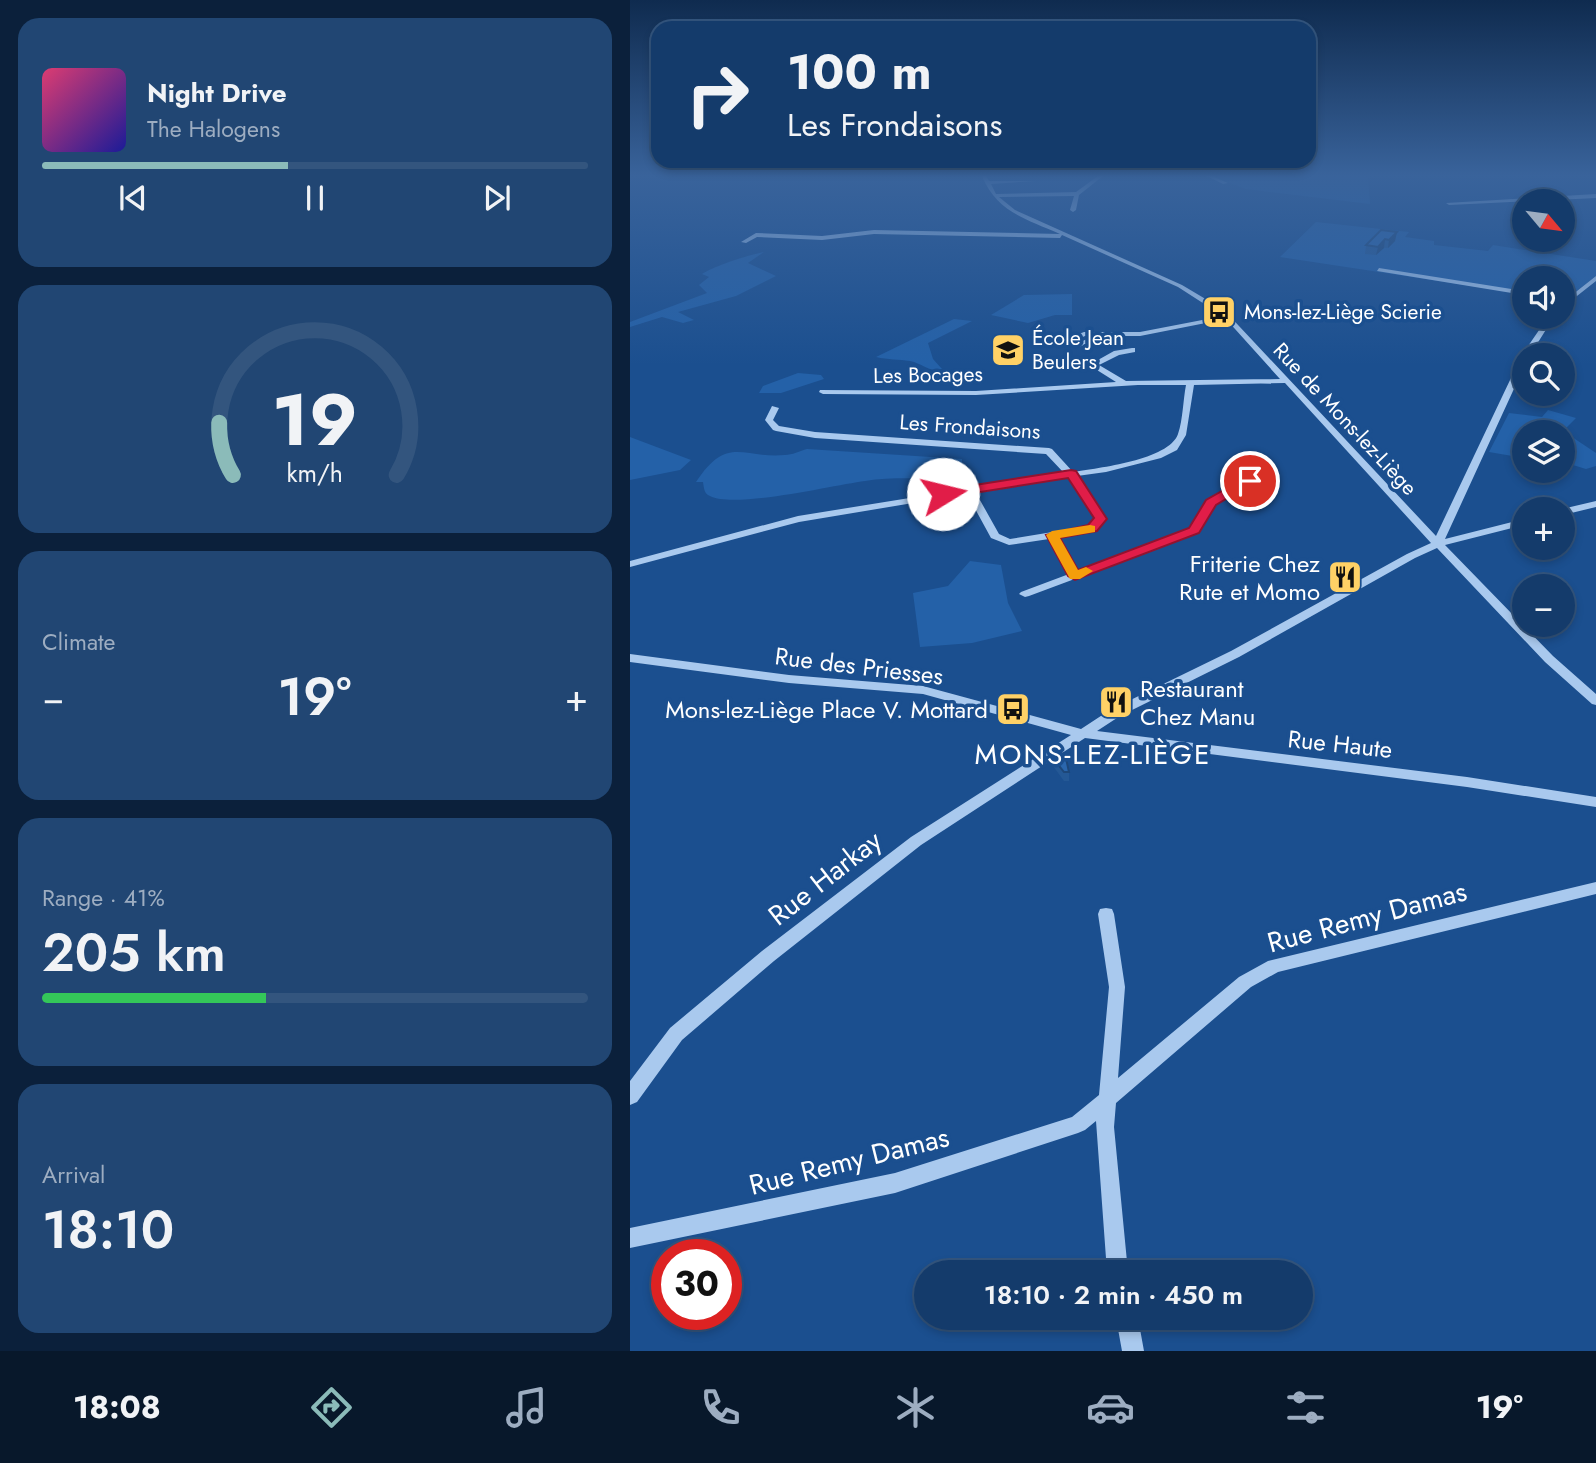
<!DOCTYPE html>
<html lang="en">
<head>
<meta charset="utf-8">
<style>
	:root { --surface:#143b6b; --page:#214673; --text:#f1f3f6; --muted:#9dadc1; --line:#33557e; --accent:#8bbbb9 }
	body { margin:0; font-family:Jost,sans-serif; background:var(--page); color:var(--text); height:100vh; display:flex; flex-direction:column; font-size:26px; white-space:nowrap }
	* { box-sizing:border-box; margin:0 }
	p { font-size:23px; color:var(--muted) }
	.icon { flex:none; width:38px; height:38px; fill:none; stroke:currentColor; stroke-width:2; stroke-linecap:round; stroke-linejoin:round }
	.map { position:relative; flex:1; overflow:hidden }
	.panel { display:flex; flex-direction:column; gap:18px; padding:18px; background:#0b203b; width:630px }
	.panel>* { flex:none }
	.guide { position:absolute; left:21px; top:21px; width:665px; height:147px; border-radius:21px; box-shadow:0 4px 10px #0003,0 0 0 2px var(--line); background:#143b6b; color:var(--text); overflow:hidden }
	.needle { width:46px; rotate:119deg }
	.fabs { position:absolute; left:882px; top:189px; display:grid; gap:14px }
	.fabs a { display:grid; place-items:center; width:63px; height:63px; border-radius:50%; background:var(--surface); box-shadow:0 4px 10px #0003,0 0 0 2px var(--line); font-size:35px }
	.speed { position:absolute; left:21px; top:1239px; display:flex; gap:14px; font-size:35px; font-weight:700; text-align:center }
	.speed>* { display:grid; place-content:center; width:91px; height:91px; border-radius:50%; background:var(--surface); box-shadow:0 4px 10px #0003,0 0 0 2px var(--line); line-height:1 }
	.speed .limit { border:10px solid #d22; background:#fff; color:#111 }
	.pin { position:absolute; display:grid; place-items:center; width:60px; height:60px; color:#fff; margin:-30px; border:4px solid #fff; border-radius:50%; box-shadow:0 2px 7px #0007 }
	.me { position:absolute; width:77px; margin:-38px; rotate:81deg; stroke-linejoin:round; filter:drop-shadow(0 0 5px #0008) }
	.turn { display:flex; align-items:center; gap:24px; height:147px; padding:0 21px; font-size:32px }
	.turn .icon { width:91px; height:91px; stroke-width:2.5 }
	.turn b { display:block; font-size:49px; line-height:60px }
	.big { font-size:52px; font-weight:600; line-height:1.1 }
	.panel .card { flex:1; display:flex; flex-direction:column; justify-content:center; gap:10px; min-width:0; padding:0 24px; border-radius:21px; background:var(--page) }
	.panel .dial { align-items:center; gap:0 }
	.dial svg { height:182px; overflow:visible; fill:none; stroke:var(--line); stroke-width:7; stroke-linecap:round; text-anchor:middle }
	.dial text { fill:var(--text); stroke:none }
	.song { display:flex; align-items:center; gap:21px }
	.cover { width:84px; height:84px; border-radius:10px; background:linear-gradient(135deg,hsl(340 70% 55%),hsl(240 70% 35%)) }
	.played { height:7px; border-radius:4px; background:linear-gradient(90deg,var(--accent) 45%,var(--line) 45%) }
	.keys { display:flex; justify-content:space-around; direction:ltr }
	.heat { display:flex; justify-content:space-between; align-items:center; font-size:38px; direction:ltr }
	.charge { height:10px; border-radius:5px; background:linear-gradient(90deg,#34c759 41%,var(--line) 0) }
	.trip { position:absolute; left:284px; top:1260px; width:399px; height:70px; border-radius:35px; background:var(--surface); box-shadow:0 4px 10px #0003,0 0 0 2px var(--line); font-weight:600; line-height:70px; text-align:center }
	.tab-bar { display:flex; height:112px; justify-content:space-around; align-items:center; background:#08182b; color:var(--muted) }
	.tab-bar .icon { width:49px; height:49px }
	.tab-bar .current { color:var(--accent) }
	.tab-bar b { font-size:32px; color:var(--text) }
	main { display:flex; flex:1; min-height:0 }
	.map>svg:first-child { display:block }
	.green { fill:#2461a8 }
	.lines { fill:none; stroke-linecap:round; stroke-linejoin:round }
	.minor { fill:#a9c9ee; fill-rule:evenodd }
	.wall { fill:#245895 }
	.shaded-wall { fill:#1d4779 }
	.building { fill:#2a66ad; stroke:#1d4779; stroke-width:2 }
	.route { fill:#e11d48; stroke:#92132f; stroke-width:2 }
	.slow { fill:#f59e0b }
	.labels { text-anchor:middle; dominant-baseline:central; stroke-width:7; stroke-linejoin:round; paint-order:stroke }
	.far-poi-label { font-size:21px; fill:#fff; stroke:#1b4f8f; text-anchor:start }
	.far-street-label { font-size:21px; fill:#fff; stroke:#1b4f8f }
	.poi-label { font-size:24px; fill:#fff; stroke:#1b4f8f; text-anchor:end }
	.street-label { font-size:24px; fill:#fff; stroke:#1b4f8f }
	.quarter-label { font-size:28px; letter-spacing:2px; fill:#fff; stroke:#1b4f8f }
	.near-street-label { font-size:28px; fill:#fff; stroke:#1b4f8f }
</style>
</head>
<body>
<main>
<section class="panel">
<div class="card">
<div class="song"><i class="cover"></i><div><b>Night Drive</b><p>The Halogens</p></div></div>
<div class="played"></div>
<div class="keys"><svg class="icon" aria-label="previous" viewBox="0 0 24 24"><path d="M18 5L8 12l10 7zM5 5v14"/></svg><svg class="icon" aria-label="pause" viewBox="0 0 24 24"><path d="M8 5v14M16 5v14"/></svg><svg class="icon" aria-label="next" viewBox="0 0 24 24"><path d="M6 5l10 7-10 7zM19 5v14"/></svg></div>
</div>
<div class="card dial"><svg viewBox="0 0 100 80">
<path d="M14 69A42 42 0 1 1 86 69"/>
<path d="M14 69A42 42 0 0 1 8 46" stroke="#8bbbb9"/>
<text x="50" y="56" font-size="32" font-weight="700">19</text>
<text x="50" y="72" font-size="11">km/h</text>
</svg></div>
<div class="card"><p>Climate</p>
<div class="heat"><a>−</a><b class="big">19°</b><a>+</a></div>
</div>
<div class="card"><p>Range · 41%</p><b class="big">205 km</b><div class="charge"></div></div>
<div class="card"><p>Arrival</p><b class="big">18:10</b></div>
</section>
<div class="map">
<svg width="966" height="1351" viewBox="0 0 966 1351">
	<rect width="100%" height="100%" fill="#1b4f8f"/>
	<path class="green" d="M581 176H738L740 204 616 189Z
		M686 222 779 232 775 237 804 241V245L858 251 863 245 966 261V276L935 300 933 278H894V294L650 257Z
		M134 252 118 263 146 276 106 296 48 312 64 320 53 323 32 317 0 327V322L77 293 69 285 79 277 72 274C84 266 118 255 134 252Z
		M442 294V315H425L398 323 361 315 394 295Z
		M324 319 342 321 298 343 303 359 312 369C297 372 294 364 280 361 269 359 258 360 246 357Z
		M168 373 191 375 194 379 151 393H129L133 386Z
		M918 410 946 418 933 431 966 453V466L956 469 933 462V432H894V458L859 452 879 413 912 417Z
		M0 437 61 460 50 470 0 480Z
		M177 449 332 459V478C300 480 266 476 235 481 204 485 105 509 80 496 74 494 74 488 73 482H66C98 434 112 459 155 455 162 455 170 451 177 449Z
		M340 561 371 565 378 603 392 631 342 643 290 647 283 593 318 586Z"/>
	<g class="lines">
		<path class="minor" d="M352 176H356L359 181H405L361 184 366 194 446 192 468 176H473L449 195 446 210 443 212 440 210 444 196 369 197 385 210 552 285 594 310 806 536 890 359 894 357 892 355 918 317H924L900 355H894V367L815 539 894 519V525L815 545 923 656 966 694V705L962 704 915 662 807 548 785 558 609 657 490 716 467 731 837 777 966 797V807L837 787 455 738 291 845 144 961 52 1040 7 1102 0 1105V1081L40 1028 132 951 281 837 441 735 293 694 159 683 0 662V654L159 675 293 686 451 729 480 710 601 651 777 554 801 543 655 383 564 385 556 435 547 450 531 458 476 472 447 476 456 486 475 519 466 531 428 537 447 571 560 529 578 501 622 474H628V478L585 505 568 533 399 596 395 597 389 594 391 592 439 574 419 539 379 545 361 538 337 494 169 522 0 567V561L168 516 434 473 416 454 185 438 146 431 143 430 135 420 142 406 149 408 143 420 149 426 185 432 419 448 422 449 443 472C468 468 539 460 548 434 553 419 553 400 556 385H508L346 395 193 394 189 392 190 390 346 391 486 382 459 365 484 351 502 348H505V352L489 355 469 365 496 381 650 379 596 319 510 336H475L449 347 433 344V340L454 332H510L593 316 548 287 432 235 430 238 244 234 192 240 127 237 116 243 111 242 126 233 192 236 244 230 430 234C394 218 367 212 352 176ZM455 336H464L448 343 443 341ZM438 478 447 487 465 519 459 526 380 539 369 534 346 493Z
			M577 176H582L598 183 593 184Z
			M966 194V198L819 205 816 203Z
			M749 268 894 291V295L747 271Z
			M966 276V281L933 307V302Z
			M966 501V507L933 515 932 509Z
			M966 882V894L648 972 621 987 486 1103 484 1127 498 1272H477L466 1121 455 1130 448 1133 265 1193 0 1248V1228L265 1173 442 1117 469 1095 479 987 468 914 470 909 476 908 482 909 484 914 495 987 488 1078 609 977 638 961Z
			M486 1318H508L514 1351H492Z"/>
	</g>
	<path class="wall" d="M767 232 765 241 758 248H754L746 255 735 254 736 245Z
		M422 757 439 772V781H434L423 766Z"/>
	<path class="shaded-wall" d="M767 232 765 241 758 248 759 240Z
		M755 239 754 248 746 255 748 247Z"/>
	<path class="building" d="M751 230 767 232 759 240 755 239 748 247 736 245Z
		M429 753 435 754 439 772H434L422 757Z"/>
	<linearGradient id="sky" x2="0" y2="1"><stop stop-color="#0f2b4f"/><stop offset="0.48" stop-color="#39639b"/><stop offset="1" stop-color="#39639b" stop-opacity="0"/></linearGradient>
	<rect width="966" height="365" fill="url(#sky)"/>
	<path class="route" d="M441 470 446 471 477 519 467 531 430 538 448 570 559 528 576 500 615 478 626 481 586 505 569 533 445 580 438 576 416 535 458 525 464 518 438 478 313 498 307 494 313 490Z"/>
	<path class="slow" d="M460 525 465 526V532L430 538 448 570 456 567 463 571 450 579H440L416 535 422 531Z"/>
	<defs>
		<g id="bus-square" transform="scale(1.75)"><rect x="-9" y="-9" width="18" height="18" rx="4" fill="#ffd166" stroke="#1b4f8f"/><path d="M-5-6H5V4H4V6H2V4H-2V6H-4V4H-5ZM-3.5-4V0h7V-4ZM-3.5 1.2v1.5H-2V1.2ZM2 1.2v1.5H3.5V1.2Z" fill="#111"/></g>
		<g id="school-square" transform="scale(1.75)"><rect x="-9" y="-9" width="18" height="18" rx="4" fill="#ffd166" stroke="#1b4f8f"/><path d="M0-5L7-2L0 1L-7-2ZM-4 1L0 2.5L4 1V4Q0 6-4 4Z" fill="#111"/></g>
		<g id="restaurant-square" transform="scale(1.75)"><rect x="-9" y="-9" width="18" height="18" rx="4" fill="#ffd166" stroke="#1b4f8f"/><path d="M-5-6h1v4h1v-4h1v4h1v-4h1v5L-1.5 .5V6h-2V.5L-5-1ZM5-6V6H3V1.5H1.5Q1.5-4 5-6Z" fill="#111"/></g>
	</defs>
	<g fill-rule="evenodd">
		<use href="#bus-square" x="589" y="312"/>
		<use href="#school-square" x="378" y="350"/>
		<use href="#restaurant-square" x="715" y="577"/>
		<use href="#restaurant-square" x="486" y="702"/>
		<use href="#bus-square" x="383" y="709"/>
	</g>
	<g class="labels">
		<g class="far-poi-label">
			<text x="614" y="312">Mons-lez-Liège Scierie</text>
			<text x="402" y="338">École Jean<tspan x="402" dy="24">Beulers</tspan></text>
		</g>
		<g class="far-street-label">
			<text transform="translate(298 375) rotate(-1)">Les Bocages</text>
			<text transform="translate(715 419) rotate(47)">Rue de Mons-lez-Liège</text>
			<text transform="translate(340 427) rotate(4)">Les Frondaisons</text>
		</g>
		<g class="poi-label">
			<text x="690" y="563">Friterie Chez<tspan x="690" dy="28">Rute et Momo</tspan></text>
			<text x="510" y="688" text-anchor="start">Restaurant<tspan x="510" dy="28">Chez Manu</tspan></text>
			<text x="358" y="709">Mons-lez-Liège Place V. Mottard</text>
		</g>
		<g class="street-label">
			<text transform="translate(229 666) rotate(7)">Rue des Priesses</text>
			<text transform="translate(710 744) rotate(6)">Rue Haute</text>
		</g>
		<g class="quarter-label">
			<text x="463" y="754">MONS-LEZ-LIÈGE</text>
		</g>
		<g class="near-street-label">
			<text transform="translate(195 878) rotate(-38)">Rue Harkay</text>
			<text transform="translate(737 917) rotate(-15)">Rue Remy Damas</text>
			<text transform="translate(219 1161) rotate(-14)">Rue Remy Damas</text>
		</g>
	</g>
</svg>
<div class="fabs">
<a><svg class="needle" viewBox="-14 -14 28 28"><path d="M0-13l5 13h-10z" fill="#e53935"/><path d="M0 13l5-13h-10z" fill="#9dadc1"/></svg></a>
<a><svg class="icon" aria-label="sound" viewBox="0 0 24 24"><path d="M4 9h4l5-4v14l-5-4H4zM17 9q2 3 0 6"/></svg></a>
<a><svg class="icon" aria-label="search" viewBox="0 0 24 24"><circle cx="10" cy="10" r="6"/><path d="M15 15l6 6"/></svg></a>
<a><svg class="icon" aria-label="layers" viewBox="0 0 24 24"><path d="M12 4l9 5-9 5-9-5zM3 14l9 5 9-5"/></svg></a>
<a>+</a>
<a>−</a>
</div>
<div class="speed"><div class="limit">30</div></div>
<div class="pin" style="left:620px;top:481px;background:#d93025"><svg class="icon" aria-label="arrive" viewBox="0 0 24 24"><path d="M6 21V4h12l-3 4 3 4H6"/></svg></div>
<svg class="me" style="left:313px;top:494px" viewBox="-20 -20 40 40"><circle r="19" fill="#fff"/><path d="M0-13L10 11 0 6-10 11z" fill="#e11d48"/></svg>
<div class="trip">18:10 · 2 min · 450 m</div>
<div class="guide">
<div class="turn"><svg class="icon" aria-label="right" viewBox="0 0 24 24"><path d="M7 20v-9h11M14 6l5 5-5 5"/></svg><div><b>100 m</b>Les Frondaisons</div></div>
</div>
</div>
</main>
<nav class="tab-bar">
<b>18:08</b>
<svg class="icon current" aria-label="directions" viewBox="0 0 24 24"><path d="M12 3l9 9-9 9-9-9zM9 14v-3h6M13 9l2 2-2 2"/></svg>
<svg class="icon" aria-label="music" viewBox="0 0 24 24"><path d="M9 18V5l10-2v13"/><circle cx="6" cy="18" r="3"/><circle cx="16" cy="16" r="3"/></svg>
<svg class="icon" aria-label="phone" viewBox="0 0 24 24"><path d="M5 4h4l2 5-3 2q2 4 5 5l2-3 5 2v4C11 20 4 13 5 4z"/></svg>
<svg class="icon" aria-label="climate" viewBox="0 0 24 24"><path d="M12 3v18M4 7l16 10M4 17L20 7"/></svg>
<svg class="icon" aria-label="car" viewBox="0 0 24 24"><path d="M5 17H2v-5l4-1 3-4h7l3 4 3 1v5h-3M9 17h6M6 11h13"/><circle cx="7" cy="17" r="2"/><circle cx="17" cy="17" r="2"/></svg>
<svg class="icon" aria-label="filters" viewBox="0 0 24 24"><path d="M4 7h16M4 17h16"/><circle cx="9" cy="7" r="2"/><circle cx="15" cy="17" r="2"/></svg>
<b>19°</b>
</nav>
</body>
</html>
